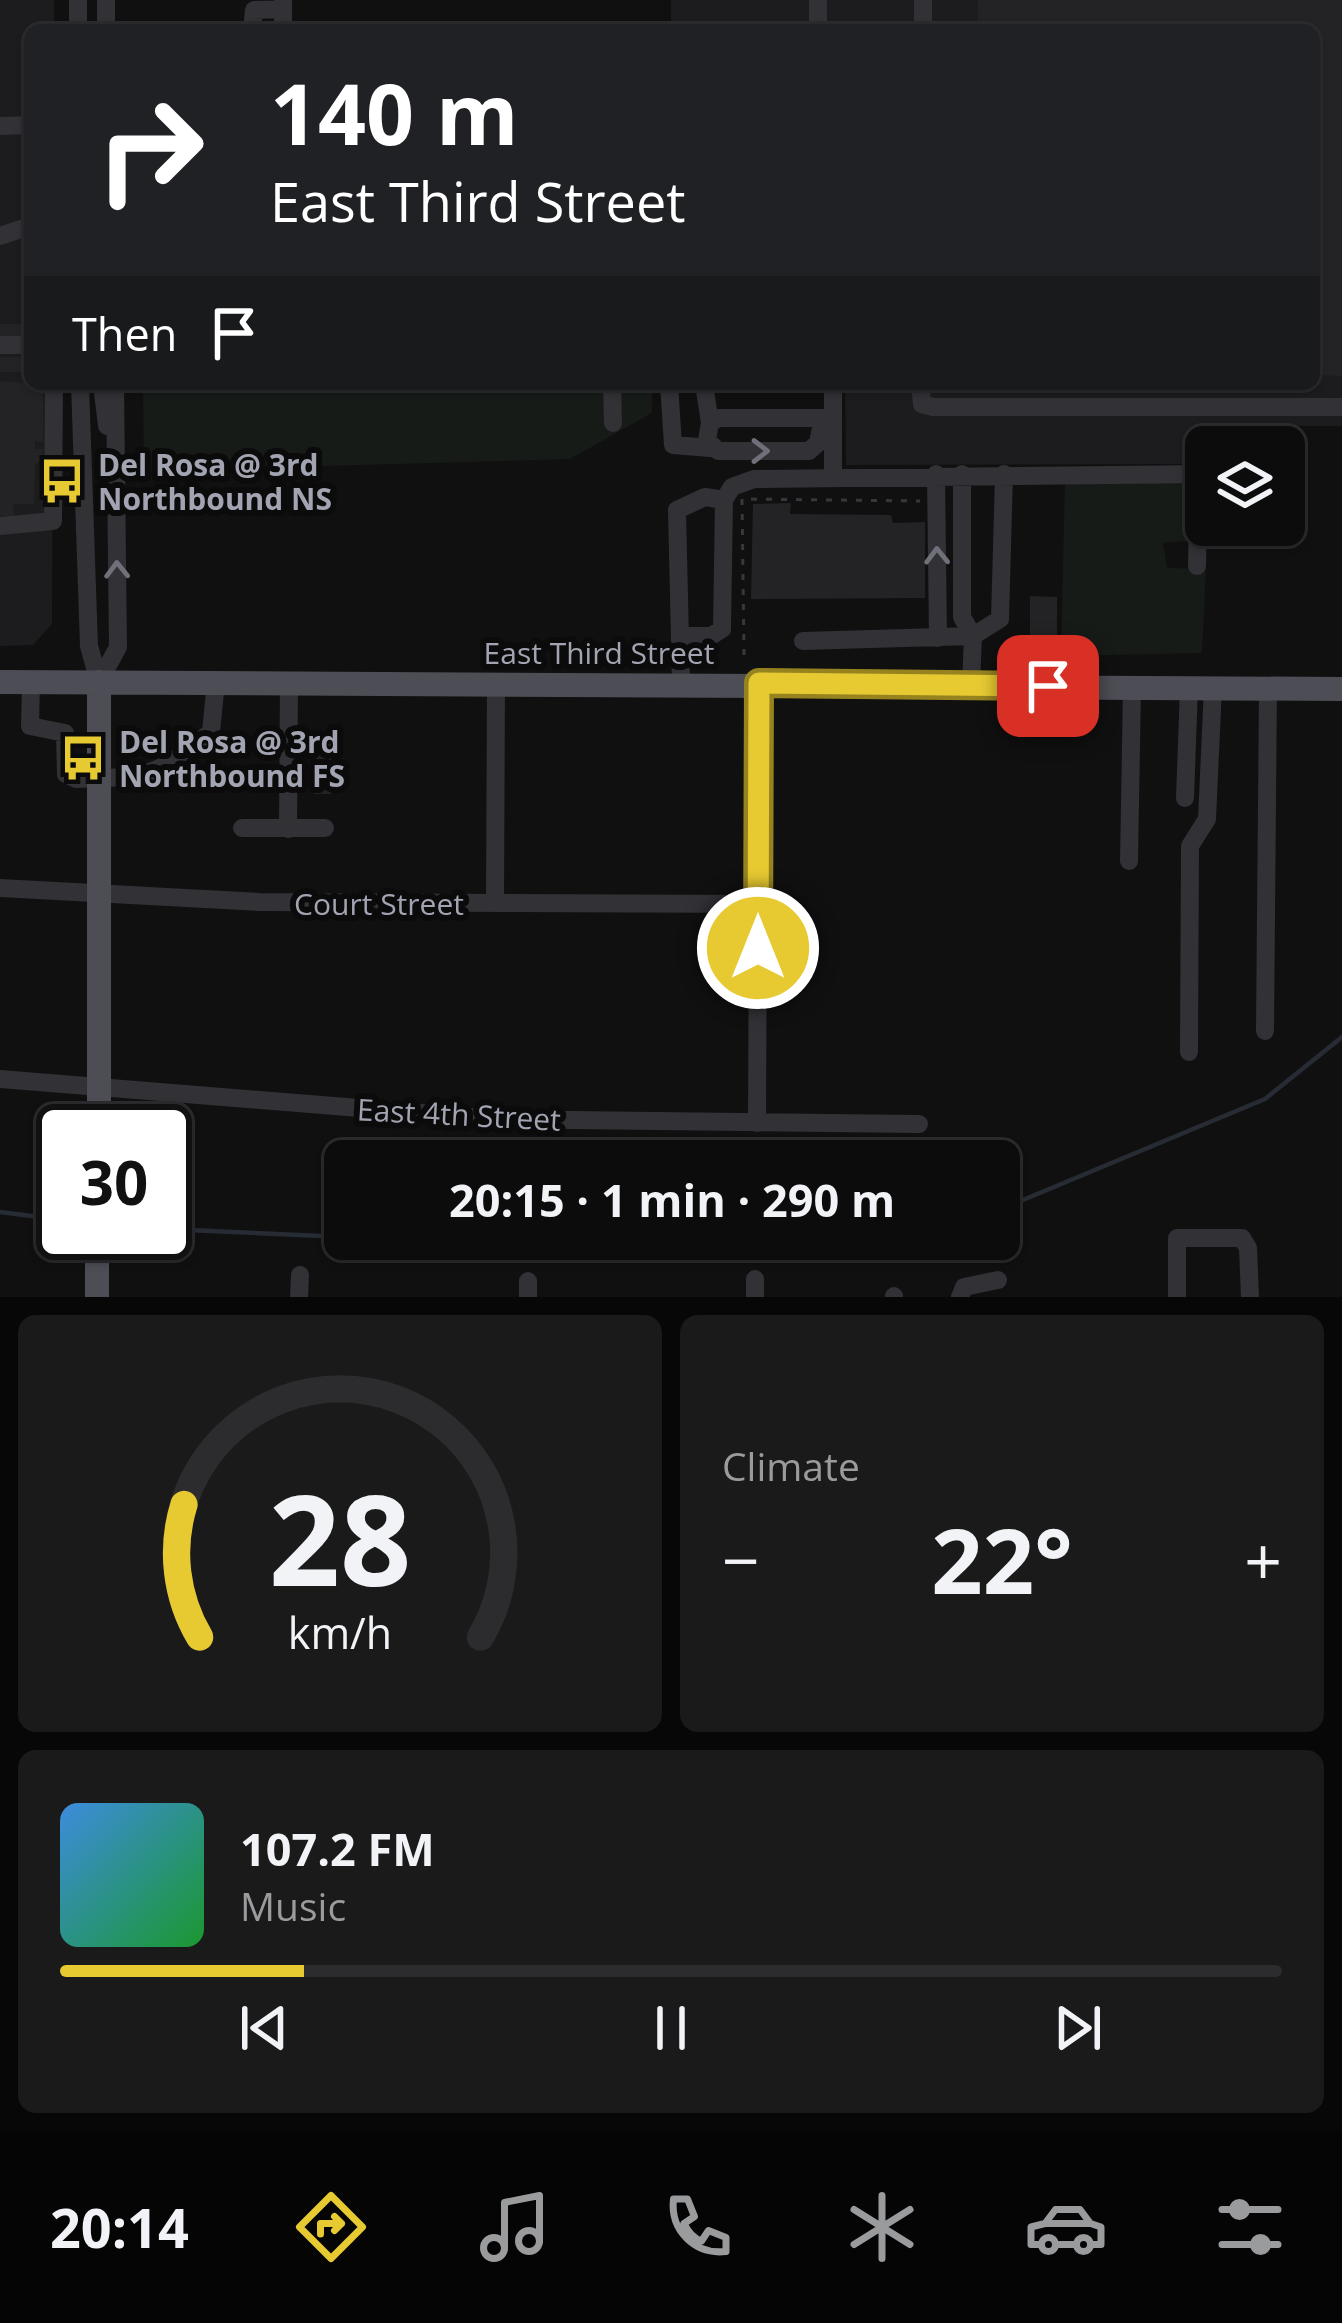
<!DOCTYPE html>
<html lang="en">
<head>
<meta charset="utf-8">
<style>
	:root { --surface:#0c0c0d; --page:#1a1a1b; --text:#f1f3f6; --muted:#9a9b9d; --line:#2c2c2e; --accent:#e7ca32 }
	body { margin:0; font-family:"Open Sans",sans-serif; background:var(--page); color:var(--text); height:100vh; display:flex; flex-direction:column; font-size:45px; white-space:nowrap }
	* { box-sizing:border-box; margin:0 }
	p { font-size:39px; color:var(--muted) }
	.icon { flex:none; width:66px; height:66px; fill:none; stroke:currentColor; stroke-width:2; stroke-linecap:round; stroke-linejoin:round }
	.map { position:relative; height:1297px; overflow:hidden }
	.sheet { display:flex; flex-direction:column; gap:18px; padding:18px; background:#070707; flex:1 }
	.sheet>* { flex:none }
	.hud { position:absolute; left:24px; top:24px; width:1296px; height:366px; border-radius:18px; box-shadow:0 3px 9px #0004,0 0 0 3px var(--line); background:#202124; color:#fff; overflow:hidden }
	.fabs { position:absolute; left:1185px; top:426px; display:grid; gap:24px }
	.fabs a { display:grid; place-items:center; width:120px; height:120px; border-radius:18px; background:var(--surface); box-shadow:0 3px 9px #0004,0 0 0 3px var(--line); font-size:60px }
	.speed { position:absolute; left:36px; top:1104px; display:flex; gap:24px; font-size:60px; font-weight:700; text-align:center }
	.speed>* { display:grid; place-content:center; width:156px; height:156px; border-radius:50%; background:var(--surface); box-shadow:0 3px 9px #0004,0 0 0 3px var(--line); line-height:1 }
	.speed .limit { border:6px solid #111; border-radius:18px; background:#fff; color:#111 }
	.pin { position:absolute; display:grid; place-items:center; width:102px; height:102px; color:#fff; margin:-51px; border-radius:24px; box-shadow:0 6px 18px #0006 }
	.me { position:absolute; width:132px; margin:-66px; rotate:0deg; stroke-linejoin:round; filter:drop-shadow(0 0 9px #0008) }
	.turn { display:flex; align-items:center; gap:42px; height:252px; padding:0 48px; font-size:54px }
	.turn .icon { width:156px; height:156px; stroke-width:2.5 }
	.turn b { display:block; font-size:84px; line-height:102px }
	.then { display:flex; align-items:center; height:114px; padding:0 48px; background:#0003; gap:24px; font-size:45px }
	.big { font-size:90px; font-weight:700; line-height:1.1 }
	.sheet .tile { flex:1; display:flex; flex-direction:column; justify-content:center; gap:18px; min-width:0; padding:0 42px; border-radius:18px; background:var(--page) }
	.sheet .dial { align-items:center; gap:0 }
	.dial svg { height:312px; overflow:visible; fill:none; stroke:var(--line); stroke-width:7; stroke-linecap:round; text-anchor:middle }
	.dial text { fill:var(--text); stroke:none }
	.song { display:flex; align-items:center; gap:36px }
	.cover { width:144px; height:144px; border-radius:18px; background:linear-gradient(135deg,hsl(210 70% 55%),hsl(130 70% 35%)) }
	.played { height:12px; border-radius:6px; background:linear-gradient(90deg,var(--accent) 20%,var(--line) 20%) }
	.keys { display:flex; justify-content:space-around; direction:ltr }
	.heat { display:flex; justify-content:space-between; align-items:center; font-size:66px; direction:ltr }
	.sheet .tiles { flex:1; display:grid; gap:18px; grid-template-columns:1fr 1fr }
	.tile:last-child { grid-column:span 2 }
	.trip { position:absolute; left:324px; top:1140px; width:696px; height:120px; border-radius:18px; background:var(--surface); box-shadow:0 3px 9px #0004,0 0 0 3px var(--line); font-weight:700; line-height:120px; text-align:center }
	.tabs { display:flex; height:192px; justify-content:space-around; align-items:center; background:#050505; color:var(--muted) }
	.tabs .icon { width:84px; height:84px }
	.tabs .current { color:var(--accent) }
	.tabs b { font-size:54px; color:var(--text) }
	.map>svg:first-child { display:block }
	.built { fill:#1c1c1e }
	.green { fill:#161b18 }
	.lines { fill:none; stroke-linecap:round; stroke-linejoin:round }
	.stream { stroke:#272c34; stroke-width:4.5 }
	.building { fill:#232325 }
	.path { stroke:#37383d; stroke-width:3; stroke-dasharray:6 9; stroke-linecap:butt }
	.minor { stroke:#313136; stroke-width:18 }
	.major { stroke:#4d4e55; stroke-width:24 }
	.oneway { stroke:#6f707a }
	.route-casing { stroke:#968320; stroke-width:30 }
	.route { stroke:#e7ca32; stroke-width:21 }
	.labels { text-anchor:middle; dominant-baseline:central; stroke-width:12; stroke-linejoin:round; paint-order:stroke }
	.poi-label { font-size:30px; font-weight:bold; fill:#a2a4b1; stroke:#0b0b0c; text-anchor:start }
	.street-label { font-size:30px; fill:#a2a4b1; stroke:#0b0b0c }
</style>
</head>
<body>
<div class="map">
<svg width="1342" height="1297" viewBox="0 0 1342 1297">
	<rect width="100%" height="100%" fill="#101011"/>
	<path class="built" d="M0 0H54V30H30V384H53L52 624 33 645 0 646Z
		M671 0H1342V426H1219V447H1206V464L846 465 845 384H1314V30H671Z"/>
	<path class="green" d="M143 384H652V413L570 459 144 471Z
		M1065 480 1191 481 1188 541 1163 543 1167 568 1206 569 1202 653 1061 656Z"/>
	<g class="lines">
		<path class="stream" d="M999 1210 1265 1099 1342 1037
			M0 1212 63 1220
			M165 1229 345 1237
			M399 1239 770 1254 916 1245 930 1239"/>
	</g>
	<path class="building" d="M978 0H1342V376L1314 375V30H977Z
		M0 324H30V339H0Z
		M0 357H30V372H0Z
		M0 381 43 384V442L35 441V449H43V459L35 465 34 504H13L14 516H0Z
		M791 503 790 514 891 515 893 523 925 522V598L751 599 753 504Z
		M1030 596 1057 597V635H1030Z
		M313 730 331 731V794H314Z"/>
	<g class="lines">
		<path class="path" d="M744 655 742 499 920 501"/>
		<path class="minor" d="M78 0V30
			M106 0V30
			M283 0V30
			M252 30 254 10 283 9
			M818 30V0
			M923 30V0
			M0 126 30 125
			M0 236 30 226
			M0 345H30
			M80 384 89 646 99 682
			M102 384 107 426
			M612 384 613 423
			M669 384 673 445 710 448
			M704 384 710 423
			M833 384V475
			M920 384 922 404 933 407H1342
			M823 418 818 443 809 451H718L707 440 710 423 719 418H833
			M936 474 938 638
			M0 526 53 521 54 384
			M1197 566 1199 474
			M680 636H711L722 629 724 500 732 487 754 479 1206 474
			M803 641 973 636 962 617V474
			M31 682 30 726 65 733 66 774 76 779C147 777 155 778 211 732L216 682
			M99 682 118 647 115 384
			M681 683 677 510 705 497 724 500
			M971 685 973 636 1000 619 1004 474
			M1185 798 1189 687
			M242 828H325
			M288 829 289 681
			M1129 861 1132 687
			M0 888 259 902 758 904
			M495 903 496 682
			M1265 1031 1268 688
			M1189 1052 1190 846 1207 819 1213 687
			M0 1079 495 1119 919 1124
			M757 1123 759 683
			M755 1279V1297
			M299 1297 300 1275
			M528 1297V1281
			M894 1297V1296
			M960 1297 964 1287 998 1280
			M1177 1297V1238H1242L1248 1248 1250 1297"/>
		<path class="major" d="M0 682 1342 689
			M99 1131V682
			M97 1297V1233"/>
	</g>
	<defs><path id="oneway-chevron" d="M-2-3.5L2.5 0L-2 3.5" fill="none" stroke-width="1.6" stroke-linecap="round" stroke-linejoin="round" transform="scale(3)"/></defs>
	<g class="oneway">
		<use href="#oneway-chevron" transform="translate(760 451)"/>
		<use href="#oneway-chevron" transform="translate(937 556) rotate(-91)"/>
		<use href="#oneway-chevron" transform="translate(117 570) rotate(-91)"/>
	</g>
	<g class="lines">
		<g class="route-casing">
			<path id="route" d="M758 948 759 683 1048 686"/>
		</g>
		<use href="#route" class="route"/>
	</g>
	<defs>
		<g id="bus-bare" transform="scale(3.6)"><path d="M-5-6H5V4H4V6H2V4H-2V6H-4V4H-5ZM-3.5-4V0h7V-4ZM-3.5 1.2v1.5H-2V1.2ZM2 1.2v1.5H3.5V1.2Z" fill="#e7ca32" stroke="#0b0b0c" stroke-width="2.5" paint-order="stroke"/></g>
	</defs>
	<g fill-rule="evenodd">
		<use href="#bus-bare" x="62" y="481"/>
		<use href="#bus-bare" x="83" y="758"/>
	</g>
	<g class="labels">
		<g class="poi-label">
			<text x="98" y="464">Del Rosa @ 3rd<tspan x="98" dy="34">Northbound NS</tspan></text>
			<text x="119" y="741">Del Rosa @ 3rd<tspan x="119" dy="34">Northbound FS</tspan></text>
		</g>
		<g class="street-label">
			<text x="599" y="652">East Third Street</text>
			<text x="379" y="903">Court Street</text>
			<text transform="translate(459 1114) rotate(3)">East 4th Street</text>
		</g>
	</g>
</svg>
<div class="fabs">
<a><svg class="icon" aria-label="layers" viewBox="0 0 24 24"><path d="M12 4l9 5-9 5-9-5zM3 14l9 5 9-5"/></svg></a>
</div>
<div class="speed"><div class="limit">30</div></div>
<div class="pin" style="left:1048px;top:686px;background:#d93025"><svg class="icon" aria-label="arrive" viewBox="0 0 24 24"><path d="M6 21V4h12l-3 4 3 4H6"/></svg></div>
<svg class="me" style="left:758px;top:948px" viewBox="-20 -20 40 40"><circle r="17" fill="#e7ca32" stroke="#fff" stroke-width="3"/><path d="M0-11L8 9 0 5-8 9z" fill="#fff"/></svg>
<div class="trip">20:15 · 1 min · 290 m</div>
<div class="hud">
<div class="turn"><svg class="icon" aria-label="right" viewBox="0 0 24 24"><path d="M7 20v-9h11M14 6l5 5-5 5"/></svg><div><b>140 m</b>East Third Street</div></div>
<div class="then">Then<svg class="icon" aria-label="arrive" viewBox="0 0 24 24"><path d="M6 21V4h12l-3 4 3 4H6"/></svg></div>
</div>
</div>
<section class="sheet">
<div class="tiles">
<div class="tile dial"><svg viewBox="0 0 100 80">
<path d="M14 69A42 42 0 1 1 86 69"/>
<path d="M14 69A42 42 0 0 1 10 35" stroke="#e7ca32"/>
<text x="50" y="56" font-size="32" font-weight="700">28</text>
<text x="50" y="72" font-size="11">km/h</text>
</svg></div>
<div class="tile"><p>Climate</p>
<div class="heat"><a>−</a><b class="big">22°</b><a>+</a></div>
</div>
<div class="tile">
<div class="song"><i class="cover"></i><div><b>107.2 FM</b><p>Music</p></div></div>
<div class="played"></div>
<div class="keys"><svg class="icon" aria-label="previous" viewBox="0 0 24 24"><path d="M18 5L8 12l10 7zM5 5v14"/></svg><svg class="icon" aria-label="pause" viewBox="0 0 24 24"><path d="M8 5v14M16 5v14"/></svg><svg class="icon" aria-label="next" viewBox="0 0 24 24"><path d="M6 5l10 7-10 7zM19 5v14"/></svg></div>
</div>
</div>
</section>
<nav class="tabs">
<b>20:14</b>
<svg class="icon current" aria-label="directions" viewBox="0 0 24 24"><path d="M12 3l9 9-9 9-9-9zM9 14v-3h6M13 9l2 2-2 2"/></svg>
<svg class="icon" aria-label="music" viewBox="0 0 24 24"><path d="M9 18V5l10-2v13"/><circle cx="6" cy="18" r="3"/><circle cx="16" cy="16" r="3"/></svg>
<svg class="icon" aria-label="phone" viewBox="0 0 24 24"><path d="M5 4h4l2 5-3 2q2 4 5 5l2-3 5 2v4C11 20 4 13 5 4z"/></svg>
<svg class="icon" aria-label="climate" viewBox="0 0 24 24"><path d="M12 3v18M4 7l16 10M4 17L20 7"/></svg>
<svg class="icon" aria-label="car" viewBox="0 0 24 24"><path d="M5 17H2v-5l4-1 3-4h7l3 4 3 1v5h-3M9 17h6M6 11h13"/><circle cx="7" cy="17" r="2"/><circle cx="17" cy="17" r="2"/></svg>
<svg class="icon" aria-label="filters" viewBox="0 0 24 24"><path d="M4 7h16M4 17h16"/><circle cx="9" cy="7" r="2"/><circle cx="15" cy="17" r="2"/></svg>
</nav>
</body>
</html>
